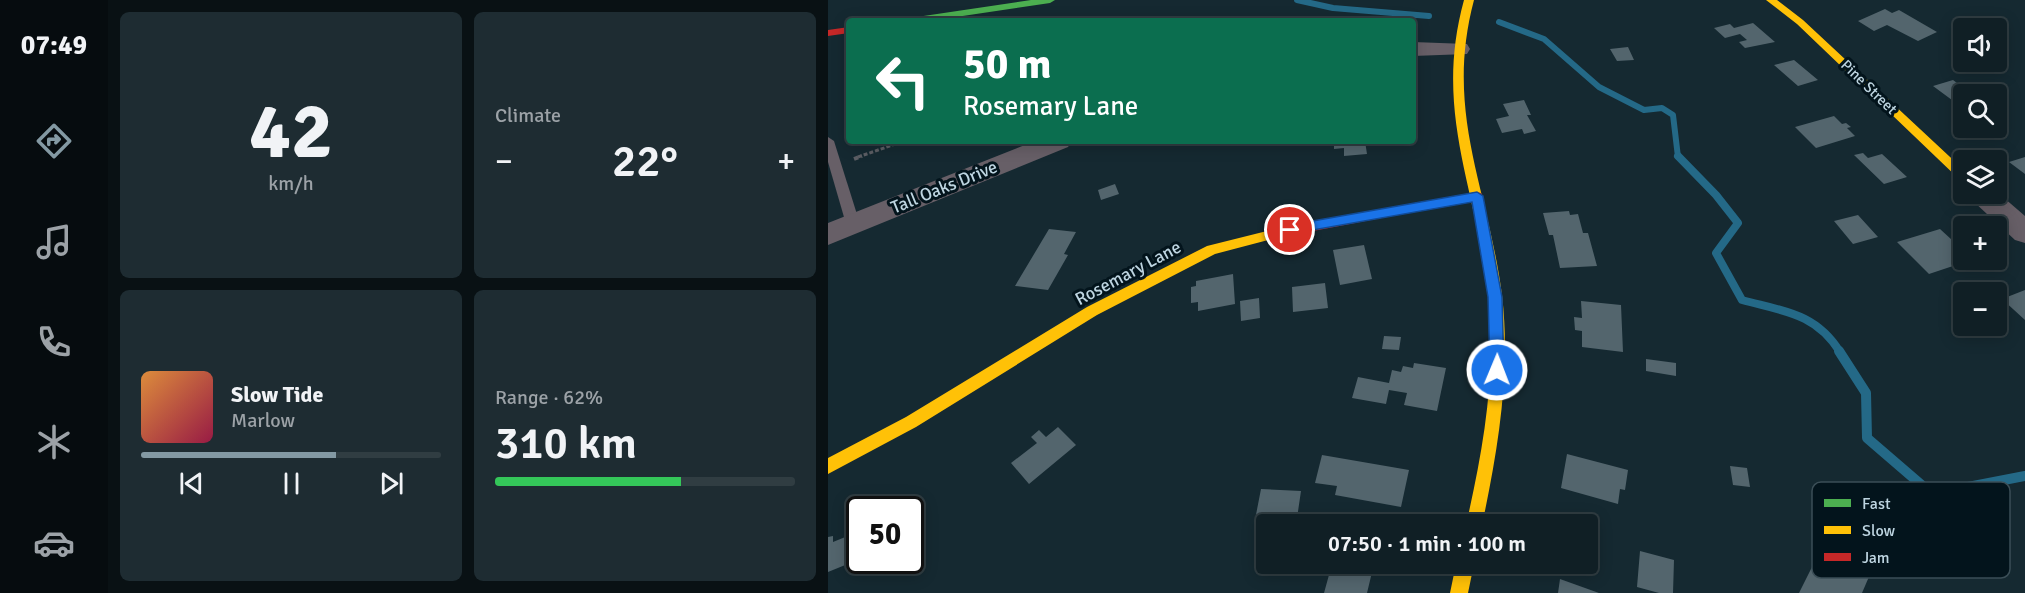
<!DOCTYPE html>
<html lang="en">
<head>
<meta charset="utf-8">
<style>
	:root { --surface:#101f25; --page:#1e2c32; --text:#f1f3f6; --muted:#9ca2a7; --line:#303d42; --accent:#8399a3 }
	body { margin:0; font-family:Signika,sans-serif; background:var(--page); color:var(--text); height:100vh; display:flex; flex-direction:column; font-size:22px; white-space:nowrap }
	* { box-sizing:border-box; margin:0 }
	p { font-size:20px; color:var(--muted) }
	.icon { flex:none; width:33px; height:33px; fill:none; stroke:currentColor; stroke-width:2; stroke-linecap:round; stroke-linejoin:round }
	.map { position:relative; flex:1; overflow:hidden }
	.drawer { display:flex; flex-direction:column; gap:12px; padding:12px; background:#091114; width:720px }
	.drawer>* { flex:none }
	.top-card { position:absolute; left:18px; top:18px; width:570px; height:126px; border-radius:6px; box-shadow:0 3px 15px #0003,0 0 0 2px var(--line); background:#0b6e4f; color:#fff; overflow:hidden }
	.buttons { position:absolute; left:1125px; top:18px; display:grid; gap:12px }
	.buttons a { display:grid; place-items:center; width:54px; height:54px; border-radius:6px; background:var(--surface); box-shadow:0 3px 15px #0003,0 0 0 2px var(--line); font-size:30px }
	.speed { position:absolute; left:18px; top:496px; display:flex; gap:12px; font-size:30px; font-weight:700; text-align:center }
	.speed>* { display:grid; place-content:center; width:78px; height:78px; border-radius:50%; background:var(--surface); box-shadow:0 3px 15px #0003,0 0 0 2px var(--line); line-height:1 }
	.speed .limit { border:3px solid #111; border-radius:9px; background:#fff; color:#111 }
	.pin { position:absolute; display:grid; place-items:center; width:51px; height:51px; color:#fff; margin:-26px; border:3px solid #fff; border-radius:50%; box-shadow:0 2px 6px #0007 }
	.me { position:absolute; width:66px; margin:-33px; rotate:1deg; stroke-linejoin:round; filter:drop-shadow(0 0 4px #0008) }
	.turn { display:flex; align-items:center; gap:21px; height:126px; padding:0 18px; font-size:27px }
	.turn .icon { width:78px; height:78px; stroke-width:2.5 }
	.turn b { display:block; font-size:42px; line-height:51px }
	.big { font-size:45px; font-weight:600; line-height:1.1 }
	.drawer .card { flex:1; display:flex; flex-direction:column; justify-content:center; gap:9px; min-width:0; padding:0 21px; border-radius:9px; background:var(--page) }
	.drawer .dial { align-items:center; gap:0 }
	.dial b { font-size:78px; line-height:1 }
	.song { display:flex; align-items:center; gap:18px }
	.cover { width:72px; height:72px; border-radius:9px; background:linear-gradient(135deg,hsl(30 70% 55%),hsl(340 70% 35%)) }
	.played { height:6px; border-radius:3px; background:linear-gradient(90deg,var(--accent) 65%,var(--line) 65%) }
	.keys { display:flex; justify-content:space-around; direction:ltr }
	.heat { display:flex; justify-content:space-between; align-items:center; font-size:33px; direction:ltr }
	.charge { height:9px; border-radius:4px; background:linear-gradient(90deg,#34c759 62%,var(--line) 0) }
	.drawer .tiles { flex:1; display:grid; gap:12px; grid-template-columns:repeat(2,1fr) }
	.trip { position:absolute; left:428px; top:514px; width:342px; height:60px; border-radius:6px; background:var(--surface); box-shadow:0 3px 15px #0003,0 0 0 2px var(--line); font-weight:600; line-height:60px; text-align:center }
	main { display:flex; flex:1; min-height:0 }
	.menu { display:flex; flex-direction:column; width:108px; justify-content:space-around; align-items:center; background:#060c0f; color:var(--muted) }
	.menu .icon { width:42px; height:42px }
	.menu .selected { color:var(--accent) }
	.menu b { font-size:27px; color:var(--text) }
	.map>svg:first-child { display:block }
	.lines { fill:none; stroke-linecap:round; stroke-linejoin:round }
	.stream-far2 { stroke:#246987; stroke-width:6 }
	.stream-far1 { stroke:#246987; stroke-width:8 }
	.stream { stroke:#246987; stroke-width:10 }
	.building { fill:#53656d }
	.path-far1 { stroke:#5c5e64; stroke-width:3; stroke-dasharray:4 2; stroke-linecap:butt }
	.path { stroke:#5c5e64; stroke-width:4; stroke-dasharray:4.5 3; stroke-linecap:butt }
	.lane { fill:#675f67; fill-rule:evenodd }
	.street { fill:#675f67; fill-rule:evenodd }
	.fast { fill:#4caf50; fill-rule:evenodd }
	.slow { fill:#ffc107; fill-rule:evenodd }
	.jam { fill:#c62828; fill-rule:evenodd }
	.route { fill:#1a73e8; stroke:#114b97; stroke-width:1.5 }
	.labels { text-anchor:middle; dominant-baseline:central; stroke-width:6; stroke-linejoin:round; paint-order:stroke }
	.far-street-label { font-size:15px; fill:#bed5e1; stroke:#03141c }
	.street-label { font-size:18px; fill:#bed5e1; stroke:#03141c }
	.key { fill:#03141c; stroke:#3b4e57; stroke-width:1.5 }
	.key-label { font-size:16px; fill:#bed5e1 }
</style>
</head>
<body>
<main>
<nav class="menu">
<b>07:49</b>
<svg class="icon selected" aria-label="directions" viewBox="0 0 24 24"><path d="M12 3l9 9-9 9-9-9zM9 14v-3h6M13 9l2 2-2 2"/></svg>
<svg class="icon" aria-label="music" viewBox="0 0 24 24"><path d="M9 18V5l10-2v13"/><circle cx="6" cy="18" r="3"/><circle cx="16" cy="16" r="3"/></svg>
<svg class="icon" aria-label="phone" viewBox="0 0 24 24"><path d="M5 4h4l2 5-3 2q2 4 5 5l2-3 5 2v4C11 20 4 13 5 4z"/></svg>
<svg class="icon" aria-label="climate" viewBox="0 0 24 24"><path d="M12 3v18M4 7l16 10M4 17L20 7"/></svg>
<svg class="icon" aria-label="car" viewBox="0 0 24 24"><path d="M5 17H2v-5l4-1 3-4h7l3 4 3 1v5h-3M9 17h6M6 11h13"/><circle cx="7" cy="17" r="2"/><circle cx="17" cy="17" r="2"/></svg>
</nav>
<section class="drawer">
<div class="tiles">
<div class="card dial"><b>42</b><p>km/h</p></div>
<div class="card"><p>Climate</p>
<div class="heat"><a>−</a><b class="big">22°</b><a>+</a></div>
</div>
<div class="card">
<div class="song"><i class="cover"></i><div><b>Slow Tide</b><p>Marlow</p></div></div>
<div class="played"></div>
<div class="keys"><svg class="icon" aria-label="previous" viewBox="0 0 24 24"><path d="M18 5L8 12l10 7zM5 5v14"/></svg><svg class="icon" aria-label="pause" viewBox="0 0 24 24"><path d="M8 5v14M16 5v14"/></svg><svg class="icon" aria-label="next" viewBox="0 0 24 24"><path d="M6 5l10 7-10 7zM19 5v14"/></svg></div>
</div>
<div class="card"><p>Range · 62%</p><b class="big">310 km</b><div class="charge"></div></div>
</div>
</section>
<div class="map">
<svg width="1197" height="593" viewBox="0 0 1197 593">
	<rect width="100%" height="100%" fill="#152931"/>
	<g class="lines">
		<path class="stream-far2" d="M469 0 505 8 601 16
			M671 22 716 39 771 87 816 110 834 108 845 115 850 157"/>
		<path class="stream-far1" d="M850 156 888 195 910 223 888 253 914 300C955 311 988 313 1012 352"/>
		<path class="stream" d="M1011 351 1038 393 1039 438 1104 494 1197 476"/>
	</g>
	<path class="building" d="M1057 9 1064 13 1071 10 1109 32 1090 41 1059 25 1046 31 1030 21Z
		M925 23 947 42 917 48 911 42 919 40 912 34 897 38 886 28 902 24 906 28Z
		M800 47 806 60 789 61 782 49Z
		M966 60 990 80 970 86 946 65Z
		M1125 80 1144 94H1136V101L1128 103 1105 86Z
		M696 100 703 115H699L708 131 696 134 694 129 674 133 668 119 681 116 675 104Z
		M1006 116 1014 124 1018 123 1023 127 1019 128 1027 136 988 148 967 127Z
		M506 141H537L539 154 516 156V148L506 149Z
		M1035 153 1040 158 1054 154 1079 177 1056 184 1026 155Z
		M1197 157V174L1181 162Z
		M287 184 291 194 273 200 270 190Z
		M741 211 742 215 750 214 755 233H760L769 266 732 268 725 235H721L715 213Z
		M1030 215 1050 237 1025 244 1006 221Z
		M221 229 248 232 236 254 240 255 220 290 187 286Z
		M1112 229 1136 251V260H1143L1101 274 1069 242Z
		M536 245 544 279 512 285 505 250Z
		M405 274 407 304 370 311V302L363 303V287L368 286V281Z
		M497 283 500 308 465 312 464 287Z
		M1197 290V320L1174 299Z
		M431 298 432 318 413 321 412 301Z
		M753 301 793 305 795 352 754 347V331L747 330 746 317 754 318Z
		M556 336 573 337 571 350 554 349Z
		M818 359 848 363V376L818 371Z
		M586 363 618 368 609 411 576 405 579 393 561 390 558 404 524 398 530 377 561 383 564 370 573 372 575 366 585 368Z
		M230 427 248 445 201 484 183 463 209 443 203 437 211 430 218 437Z
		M739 454 800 470 797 490 792 489 790 504 733 488Z
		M494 455 581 470 573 507 507 495 509 486 487 483Z
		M902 466 919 468 922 487 905 485Z
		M433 489 473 491 468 525H426Z
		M1027 499 1064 523 1034 593H971L991 553 1009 565 1015 551 1005 545Z
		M32 531V559L0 572V537L5 536V542Z
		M812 551 846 560 845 593H831L809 587Z
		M504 564H546L539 593H496Z
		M732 579 771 593H730Z"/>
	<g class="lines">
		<path class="path-far1" d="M30 157 76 141"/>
		<path class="path" d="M26 159 34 156"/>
		<path class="lane" d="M0 137 6 141 32 224 25 229 18 224 0 162Z"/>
		<path class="street" d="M585 42 639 44 642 49 639 54 585 56Z
			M207 141H244L240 147 0 245V223Z
			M1168 191 1197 216V243L1187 240 1145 201 1141 194Z"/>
		<path class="fast" d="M203 0H227L222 3 101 21H77L82 18Z"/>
		<path class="slow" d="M636 0H646C616 113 660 187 674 295 683 372 670 450 654 525H638C655 450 669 373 660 295 649 187 605 113 636 0Z
			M938 0H949L975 20 1136 170V181L1132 180 969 24Z
			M459 226 465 231 463 234 387 254 269 315 88 427 0 474V458L78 417 259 307 379 246Z
			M628 564H646L640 593H622Z"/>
		<path class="jam" d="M21 27V33L0 36V30Z
			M649 192 653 193 655 196 653 199 459 236 453 231 459 226Z"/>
	</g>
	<path class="route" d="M649 192 655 196 674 297 676 370 669 376 662 370 660 297 644 202 462 234 456 230 462 225Z"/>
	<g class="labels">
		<g class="far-street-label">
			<text transform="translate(1041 87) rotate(44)">Pine Street</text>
		</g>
		<g class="street-label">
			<text transform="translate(116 187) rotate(-22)">Tall Oaks Drive</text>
			<text transform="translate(300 273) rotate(-28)">Rosemary Lane</text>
		</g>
	</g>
	<rect x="984" y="482" width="198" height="96" rx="9" class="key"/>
	<rect x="996" y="499" width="27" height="8" fill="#4caf50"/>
	<rect x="996" y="526" width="27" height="8" fill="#ffc107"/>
	<rect x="996" y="553" width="27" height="8" fill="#c62828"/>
	<g class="key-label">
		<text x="1034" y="509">Fast</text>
		<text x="1034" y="536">Slow</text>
		<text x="1034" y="563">Jam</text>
	</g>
</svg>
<div class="buttons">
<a><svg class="icon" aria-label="sound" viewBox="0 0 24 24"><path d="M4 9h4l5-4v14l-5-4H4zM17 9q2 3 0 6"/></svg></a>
<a><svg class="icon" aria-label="search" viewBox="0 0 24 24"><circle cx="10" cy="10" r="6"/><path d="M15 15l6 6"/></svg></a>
<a><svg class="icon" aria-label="layers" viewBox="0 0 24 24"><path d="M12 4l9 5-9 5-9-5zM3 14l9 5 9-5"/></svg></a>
<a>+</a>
<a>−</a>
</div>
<div class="speed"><div class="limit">50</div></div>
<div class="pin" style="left:462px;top:230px;background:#d93025"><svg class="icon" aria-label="arrive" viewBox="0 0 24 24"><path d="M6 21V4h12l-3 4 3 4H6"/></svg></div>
<svg class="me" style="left:669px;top:370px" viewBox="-20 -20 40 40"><circle r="17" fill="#1a73e8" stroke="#fff" stroke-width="3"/><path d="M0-11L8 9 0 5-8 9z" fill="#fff"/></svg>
<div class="trip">07:50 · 1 min · 100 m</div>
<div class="top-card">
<div class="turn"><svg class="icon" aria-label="left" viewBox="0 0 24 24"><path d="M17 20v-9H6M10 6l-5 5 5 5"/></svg><div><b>50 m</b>Rosemary Lane</div></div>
</div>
</div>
</main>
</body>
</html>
